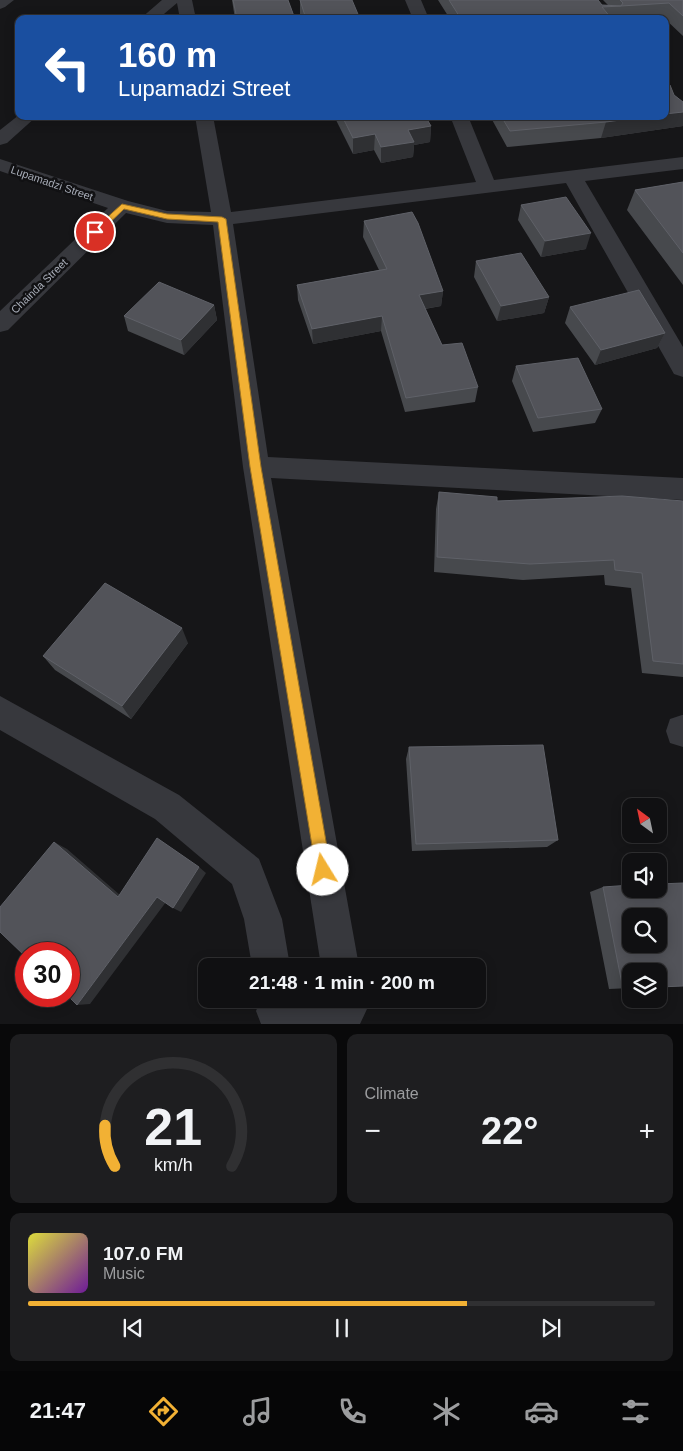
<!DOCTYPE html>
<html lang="en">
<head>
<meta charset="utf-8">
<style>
	:root { --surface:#101012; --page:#1e1e20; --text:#f1f3f6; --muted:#9c9d9f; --line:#303032; --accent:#f2b134 }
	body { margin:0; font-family:Arial,sans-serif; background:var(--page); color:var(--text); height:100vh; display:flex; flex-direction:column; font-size:19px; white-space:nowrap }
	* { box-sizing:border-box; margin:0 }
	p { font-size:16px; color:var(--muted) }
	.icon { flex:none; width:28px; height:28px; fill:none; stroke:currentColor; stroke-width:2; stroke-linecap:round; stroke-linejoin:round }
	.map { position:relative; height:1024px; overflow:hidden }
	.details { display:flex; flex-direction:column; gap:10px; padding:10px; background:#09090a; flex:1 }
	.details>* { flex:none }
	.guide { position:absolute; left:15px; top:15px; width:654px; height:105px; border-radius:10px; box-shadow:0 2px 12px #0003,0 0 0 1px var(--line); background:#1a4fa0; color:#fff; overflow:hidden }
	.needle { width:32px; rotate:327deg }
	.controls { position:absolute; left:622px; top:798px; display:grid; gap:10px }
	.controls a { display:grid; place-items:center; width:45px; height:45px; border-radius:10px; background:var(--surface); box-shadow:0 2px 12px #0003,0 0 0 1px var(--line); font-size:25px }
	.speed { position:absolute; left:15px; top:942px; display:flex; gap:10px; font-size:25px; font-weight:700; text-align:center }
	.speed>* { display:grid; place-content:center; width:65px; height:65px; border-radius:50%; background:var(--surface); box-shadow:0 2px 12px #0003,0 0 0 1px var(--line); line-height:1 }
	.speed .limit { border:8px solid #d22; background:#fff; color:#111 }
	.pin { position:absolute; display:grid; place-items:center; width:42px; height:42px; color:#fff; margin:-21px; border:2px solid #fff; border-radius:50%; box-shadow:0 1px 5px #0007 }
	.me { position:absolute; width:55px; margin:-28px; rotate:351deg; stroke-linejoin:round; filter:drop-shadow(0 0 4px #0008) }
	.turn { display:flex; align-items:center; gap:18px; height:105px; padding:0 20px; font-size:22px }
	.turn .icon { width:65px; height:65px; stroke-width:2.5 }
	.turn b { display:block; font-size:35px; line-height:42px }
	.big { font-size:38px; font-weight:700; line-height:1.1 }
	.details .widget { flex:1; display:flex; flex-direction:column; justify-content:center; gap:8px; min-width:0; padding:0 18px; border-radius:10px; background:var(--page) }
	.details .dial { align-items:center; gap:0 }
	.dial svg { height:130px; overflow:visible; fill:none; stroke:var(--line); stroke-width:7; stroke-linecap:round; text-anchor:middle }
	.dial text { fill:var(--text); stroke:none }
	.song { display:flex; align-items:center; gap:15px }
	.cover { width:60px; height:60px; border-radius:8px; background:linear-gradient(135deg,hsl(60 70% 55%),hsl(280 70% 35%)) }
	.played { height:5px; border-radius:2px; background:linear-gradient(90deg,var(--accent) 70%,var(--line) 70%) }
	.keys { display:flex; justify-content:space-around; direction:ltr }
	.heat { display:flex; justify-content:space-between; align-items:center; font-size:28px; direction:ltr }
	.details .tiles { flex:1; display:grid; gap:10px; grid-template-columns:1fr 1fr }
	.widget:last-child { grid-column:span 2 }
	.trip { position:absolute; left:198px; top:958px; width:288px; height:50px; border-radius:10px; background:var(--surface); box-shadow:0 2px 12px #0003,0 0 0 1px var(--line); font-weight:700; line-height:50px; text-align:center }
	.tabs { display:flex; height:80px; justify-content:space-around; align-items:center; background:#060607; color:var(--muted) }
	.tabs .icon { width:35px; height:35px }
	.tabs .active { color:var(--accent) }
	.tabs b { font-size:22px; color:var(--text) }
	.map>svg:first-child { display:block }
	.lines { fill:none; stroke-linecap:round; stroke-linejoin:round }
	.street { fill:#37383d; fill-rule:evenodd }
	.wall { fill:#47494d }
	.shaded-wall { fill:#2f3033 }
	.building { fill:#525359; stroke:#5f6168; fill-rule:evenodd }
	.route { fill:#f2b134; stroke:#9d7322 }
	.labels { text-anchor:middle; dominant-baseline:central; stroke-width:5; stroke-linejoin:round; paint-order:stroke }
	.far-street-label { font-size:11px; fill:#a8adb8; stroke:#111113 }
</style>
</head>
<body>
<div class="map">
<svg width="683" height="1024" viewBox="0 0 683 1024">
	<rect width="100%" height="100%" fill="#161618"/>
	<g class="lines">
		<path class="street" d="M0 0H14L5 7 0 9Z
			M162 0H192L196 19H180L177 3 158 19H140Z
			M405 0H421L429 19H413Z
			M19 115V116H37L7 143 0 145V130Z
			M195 116H213L231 212 476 182 450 116H468L494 180 683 157V169L585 181 683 347V377L674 374 566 183 233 224 268 457 683 478V500L271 478 359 966H321L243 467 213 225 167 223 126 213 8 330 0 332V311L108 208 0 171V159L128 201 167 211 211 212Z
			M0 696 179 795 259 859 282 919 290 966H252L244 919 232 884 155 819 0 730Z
			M682 715H683V747L670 743 666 731 670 719Z
			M261 999H362L367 1009 360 1024H261L256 1011Z"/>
	</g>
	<path class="wall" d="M232 0H288L295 19H235Z
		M300 0 360 19H302L300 14Z
		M438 0H598L602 5H608L603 0H683V36L664 18 618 19V17L617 19H450Z
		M674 95 683 102V126L601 138 507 147 490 116H665Z
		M334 116H425L431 126 430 142 414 145 413 157 381 163 374 150 353 154Z
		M683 182V285L627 210 635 190Z
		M521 205 586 249 541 257 518 220Z
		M364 221 443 291 441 306 425 309 442 345 478 387 475 402 405 412 381 331 313 344 298 300 297 285 379 270 363 237Z
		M476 261 549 297 544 313 497 321 474 277Z
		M214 305 217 320 184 355 128 331 124 316Z
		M570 307 665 333 657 348 595 365 565 323Z
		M516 366 602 409 595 423 533 432 512 381Z
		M439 492 497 501H683V677L642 673 631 588 605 585 604 575 523 580 434 572 436 509Z
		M188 643 131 719 55 670 43 656Z
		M409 747 558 840 547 847 412 851 406 759Z
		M603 887 631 988 609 989 590 892Z"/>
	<path class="shaded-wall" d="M683 112V126L601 138 606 122 649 116H665V114Z
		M431 126 430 142 414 145 413 157 381 163V147L408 130Z
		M375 134 374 150 353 154V138Z
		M591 233 586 249 541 257 545 241Z
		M443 291 441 306 417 310 419 295Z
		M549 297 544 313 497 321 501 306Z
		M214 305 217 320 184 355 181 340Z
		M382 316 381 331 313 344 312 329Z
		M665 333 657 348 595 365 601 350Z
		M182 628 188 643 131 719 122 706Z
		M54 842 67 849 128 902 118 897Z
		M199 867 206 873 181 912 173 908Z
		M157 897 166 902 90 1004 77 1005Z"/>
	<path class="building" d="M233 0H288L295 19H237Z
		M300 0H352L360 19H306Z
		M449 0H598L602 5 621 6 602 7 611 18 603 19H461Z
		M620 0H683V16L669 3 621 6 623 3Z
		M665 84 666 86 670 85 674 95 683 102V112L665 114Z
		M342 116H425L431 126 408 130 414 142 381 147 375 134 353 138Z
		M501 116H649L606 122 510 131Z
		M683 182V253L635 190Z
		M566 197 591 233 545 241 521 205Z
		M412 212 418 223 443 291 419 295 442 345 462 343 478 387 406 398 382 316 312 329 297 285 387 269 364 221Z
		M521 253 549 297 501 306 476 261Z
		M159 282 214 305 181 340 124 316Z
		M639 290 665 333 601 350 570 307Z
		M578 358 602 409 538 418 516 366Z
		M439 492 497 497V501L622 496 683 501V664L653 661 642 573 615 570 614 560 530 564 437 557Z
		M105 583 182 628 122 706 43 656Z
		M543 745 558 840 416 844 409 747Z
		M157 838 199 867 173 908 157 897 77 1005 68 996H69V954H26V957L0 932V907L54 842 118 897Z
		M683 883V986L659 987V971H631V988L623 989 603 887 631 885V889H659V884ZM631 916H659V944H631Z"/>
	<path class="route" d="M122 204 167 214 222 217 226 219 261 467 331 870 329 876 323 878 318 876 316 870 250 467 218 222 167 219 124 209 98 234H92V231Z"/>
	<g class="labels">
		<g class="far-street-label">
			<text transform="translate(52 183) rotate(19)">Lupamadzi Street</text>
			<text transform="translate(39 286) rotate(-44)">Chainda Street</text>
		</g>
	</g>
</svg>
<div class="controls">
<a><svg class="needle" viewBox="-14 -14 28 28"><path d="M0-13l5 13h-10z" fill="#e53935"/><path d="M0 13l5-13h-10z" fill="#9c9d9f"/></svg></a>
<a><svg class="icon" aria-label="sound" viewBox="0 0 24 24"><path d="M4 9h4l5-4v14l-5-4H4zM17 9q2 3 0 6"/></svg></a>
<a><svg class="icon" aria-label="search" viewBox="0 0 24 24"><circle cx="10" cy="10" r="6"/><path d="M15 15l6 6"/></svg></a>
<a><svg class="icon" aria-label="layers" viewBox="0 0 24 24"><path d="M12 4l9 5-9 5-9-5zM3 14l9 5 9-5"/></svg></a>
</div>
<div class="speed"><div class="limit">30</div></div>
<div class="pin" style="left:95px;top:232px;background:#d93025"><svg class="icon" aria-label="arrive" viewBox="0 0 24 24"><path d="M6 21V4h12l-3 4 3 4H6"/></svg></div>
<svg class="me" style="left:323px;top:870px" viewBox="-20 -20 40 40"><circle r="19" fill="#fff"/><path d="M0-13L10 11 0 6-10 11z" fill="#f2b134"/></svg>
<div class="trip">21:48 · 1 min · 200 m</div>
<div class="guide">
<div class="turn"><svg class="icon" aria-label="left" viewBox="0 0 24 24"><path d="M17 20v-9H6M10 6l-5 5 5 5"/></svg><div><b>160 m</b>Lupamadzi Street</div></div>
</div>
</div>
<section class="details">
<div class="tiles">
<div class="widget dial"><svg viewBox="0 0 100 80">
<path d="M14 69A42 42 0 1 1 86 69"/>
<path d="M14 69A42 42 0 0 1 8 44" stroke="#f2b134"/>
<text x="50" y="56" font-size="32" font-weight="700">21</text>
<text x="50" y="72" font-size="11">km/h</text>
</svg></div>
<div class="widget"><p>Climate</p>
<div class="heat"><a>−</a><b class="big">22°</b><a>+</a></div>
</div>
<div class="widget">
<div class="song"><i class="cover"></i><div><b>107.0 FM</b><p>Music</p></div></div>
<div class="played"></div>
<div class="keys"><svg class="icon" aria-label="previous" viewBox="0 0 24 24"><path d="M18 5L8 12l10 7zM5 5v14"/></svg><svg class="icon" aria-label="pause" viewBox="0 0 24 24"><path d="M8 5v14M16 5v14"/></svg><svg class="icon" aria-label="next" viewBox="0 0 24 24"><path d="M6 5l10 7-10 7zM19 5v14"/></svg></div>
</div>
</div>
</section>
<nav class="tabs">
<b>21:47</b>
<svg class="icon active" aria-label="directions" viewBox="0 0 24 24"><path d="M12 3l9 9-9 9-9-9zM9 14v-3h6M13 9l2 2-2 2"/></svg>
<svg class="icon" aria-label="music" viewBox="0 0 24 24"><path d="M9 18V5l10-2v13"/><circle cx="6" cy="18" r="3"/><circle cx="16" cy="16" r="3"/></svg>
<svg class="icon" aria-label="phone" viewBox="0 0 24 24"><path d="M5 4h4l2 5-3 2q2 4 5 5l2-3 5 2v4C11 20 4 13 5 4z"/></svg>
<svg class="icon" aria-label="climate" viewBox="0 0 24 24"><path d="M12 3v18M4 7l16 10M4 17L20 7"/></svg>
<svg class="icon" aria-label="car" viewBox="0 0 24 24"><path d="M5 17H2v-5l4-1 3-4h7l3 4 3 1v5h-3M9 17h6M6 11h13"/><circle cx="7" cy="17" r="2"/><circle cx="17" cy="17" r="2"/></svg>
<svg class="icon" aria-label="filters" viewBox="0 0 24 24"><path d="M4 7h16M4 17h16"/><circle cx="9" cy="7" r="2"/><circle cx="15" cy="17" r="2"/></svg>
</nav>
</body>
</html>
